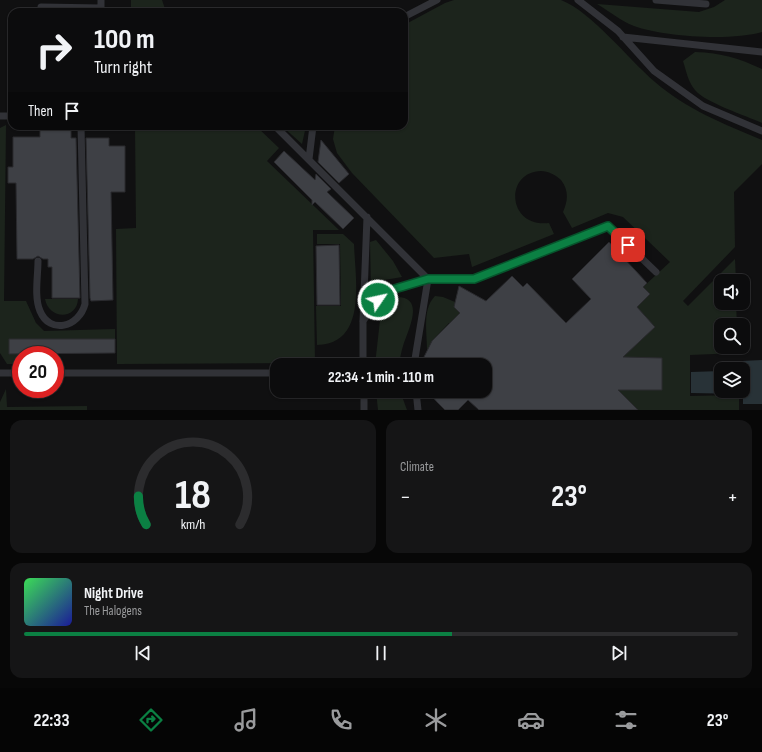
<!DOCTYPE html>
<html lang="en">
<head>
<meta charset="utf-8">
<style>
	:root { --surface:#0c0c0d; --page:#151516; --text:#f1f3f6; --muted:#9a9b9d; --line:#2c2c2e; --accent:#0b8043 }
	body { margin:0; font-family:"Sofia Sans Condensed",sans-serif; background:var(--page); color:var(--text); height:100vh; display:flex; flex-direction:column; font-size:15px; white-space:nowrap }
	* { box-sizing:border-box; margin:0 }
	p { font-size:13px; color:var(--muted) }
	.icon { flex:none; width:22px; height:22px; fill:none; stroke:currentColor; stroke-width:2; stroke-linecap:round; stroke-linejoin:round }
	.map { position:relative; height:410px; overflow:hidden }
	.side { display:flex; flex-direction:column; gap:10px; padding:10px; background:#070707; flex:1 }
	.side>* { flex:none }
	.guide { position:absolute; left:8px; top:8px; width:400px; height:122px; border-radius:12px; box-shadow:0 1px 3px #0004,0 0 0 1px var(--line); background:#0c0c0d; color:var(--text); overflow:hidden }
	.fabs { position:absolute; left:714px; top:274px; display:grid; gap:8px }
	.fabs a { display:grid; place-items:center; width:36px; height:36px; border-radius:8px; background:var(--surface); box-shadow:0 1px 3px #0004,0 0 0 1px var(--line); font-size:20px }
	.speed { position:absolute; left:12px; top:346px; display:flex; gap:8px; font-size:20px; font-weight:700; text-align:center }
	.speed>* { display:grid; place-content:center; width:52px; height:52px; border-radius:50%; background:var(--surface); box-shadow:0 1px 3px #0004,0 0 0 1px var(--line); line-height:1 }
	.speed .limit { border:6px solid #d22; background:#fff; color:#111 }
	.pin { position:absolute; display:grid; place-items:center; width:34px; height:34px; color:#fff; margin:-17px; border-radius:8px; box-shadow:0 2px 6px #0006 }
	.me { position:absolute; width:44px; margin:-22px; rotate:56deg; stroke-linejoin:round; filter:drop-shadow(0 0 3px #0008) }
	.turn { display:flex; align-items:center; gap:14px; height:84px; padding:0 20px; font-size:18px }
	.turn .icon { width:52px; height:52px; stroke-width:2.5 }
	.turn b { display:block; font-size:28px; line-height:34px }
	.then { display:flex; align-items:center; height:38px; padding:0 20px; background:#0003; gap:8px; font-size:15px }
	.big { font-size:30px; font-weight:700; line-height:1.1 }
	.side .card { flex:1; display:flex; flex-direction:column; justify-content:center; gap:6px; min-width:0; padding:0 14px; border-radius:12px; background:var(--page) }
	.side .dial { align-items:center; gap:0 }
	.dial svg { height:104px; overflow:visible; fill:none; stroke:var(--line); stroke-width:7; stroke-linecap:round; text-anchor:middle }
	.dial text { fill:var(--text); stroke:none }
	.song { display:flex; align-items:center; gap:12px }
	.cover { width:48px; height:48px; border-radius:6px; background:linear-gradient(135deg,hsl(130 70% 55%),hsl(240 70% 35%)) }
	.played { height:4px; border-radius:2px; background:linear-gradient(90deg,var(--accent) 60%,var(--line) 60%) }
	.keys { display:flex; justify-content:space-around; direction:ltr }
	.heat { display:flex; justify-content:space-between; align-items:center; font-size:22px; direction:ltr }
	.side .tiles { flex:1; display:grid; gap:10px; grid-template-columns:1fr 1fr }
	.card:last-child { grid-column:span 2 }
	.trip { position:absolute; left:270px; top:358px; width:222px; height:40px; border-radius:12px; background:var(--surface); box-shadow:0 1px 3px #0004,0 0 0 1px var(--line); font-weight:700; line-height:40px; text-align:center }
	.menu { display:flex; height:64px; justify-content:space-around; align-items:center; background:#050505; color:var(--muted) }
	.menu .icon { width:28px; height:28px }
	.menu .selected { color:var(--accent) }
	.menu b { font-size:18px; color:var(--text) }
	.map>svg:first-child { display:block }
	.green { fill:#1c241c }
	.water { fill:#283237 }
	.building { fill:#3e4045; stroke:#2a2a2e }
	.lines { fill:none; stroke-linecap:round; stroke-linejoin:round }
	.service { stroke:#313237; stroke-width:7 }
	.route-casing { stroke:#07532c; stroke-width:10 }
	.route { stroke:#0b8043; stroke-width:7 }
</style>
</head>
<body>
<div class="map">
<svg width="762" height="410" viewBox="0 0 762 410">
	<rect width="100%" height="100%" fill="#101011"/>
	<path class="green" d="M131 0H162L166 12H131Z
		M454 0H561C592 12 628 59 655 82 686 109 724 124 762 140V164L734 192 735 247 683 301 688 306 735 259 736 281H721V303H736L737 325H721V347H738V353L690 355V396L739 395V410H638L610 383 611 368 655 327 637 307 650 294 643 287 670 262 623 217 608 213 572 228 563 212C568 201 569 190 561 180 556 175 548 171 541 171 504 172 507 228 549 223L554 234 472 267 469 254 434 258 352 173 337 153 333 139 335 126H404V25L445 3Z
		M725 0H762V32C731 41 664 37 634 26 621 21 609 11 597 4L699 12 714 7Z
		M695 52C722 53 738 58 762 69V123C747 116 704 102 695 90 688 82 686 70 683 61Z
		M6 125 4 301H26L36 323 44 331 115 329V339H9V354H22L21 364H7L0 353V128Z
		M135 126H256L279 148 267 161 339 230H313L315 363 117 364 116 229 136 228Z
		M282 126H306L302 144Z
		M317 234H343L354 244C355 278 368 344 317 345L316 306H341L340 244H317Z
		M376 240 393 261 402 277 384 280 371 289 370 242Z
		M435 296 443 297 455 302 454 307 484 337 467 341 449 323 432 341 427 350C427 333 422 309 435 296Z
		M394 297C427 295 408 330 403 346 401 352 400 359 399 365H375L380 320 384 303Z
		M45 299H78C77 320 49 320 45 299Z
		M6 389 7 407 87 406V410H0V402Z
		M376 391H400L407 410H378Z"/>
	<path class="water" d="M762 360V404H743V394L691 393V372L721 371V391H743L742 361Z"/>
	<path class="building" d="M40 128H71V138H76L80 298H52V267H48V259H43L38 256 33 259H17L16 183H8V167H13V137H40Z
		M86 138H109V146H125V192H111L113 300 91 301 90 298Z
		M321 140 349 174 339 183 318 162Z
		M284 151 315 180 316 174 331 189 327 192 354 218 343 229 315 202 312 205V200L274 162Z
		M609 242 647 283 643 287 650 294 637 307 655 327 623 357 662 358V390H618L638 410H479L468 400 458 410H445L437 402 427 391H485V365H420L432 341 460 313 454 307 459 286 486 301 512 276 523 287 527 283 566 323 591 299 572 279Z
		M339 245 340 305H317L316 246Z
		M9 339H115V353L9 354Z"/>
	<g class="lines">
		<path class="service" d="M578 0 618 31 654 71 703 106 762 131
			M656 0 706 4
			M41 12V7L101 8V0
			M404 17 437 0
			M623 37 762 52
			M0 116H12
			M275 126 428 279
			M309 159 313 126
			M38 261C38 276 34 297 40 311 50 335 79 327 85 304L81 126
			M363 321 378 300 391 290 428 279H474L608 226 656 272
			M363 365V321L367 217
			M414 365 428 279
			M0 373H21
			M55 373H277
			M364 391V410
			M416 391 418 410"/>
	</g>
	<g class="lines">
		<g class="route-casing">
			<path id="route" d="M378 300 391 290 428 279H474L608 226 628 245"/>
		</g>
		<use href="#route" class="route"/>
	</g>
</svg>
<div class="fabs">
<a><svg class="icon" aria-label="sound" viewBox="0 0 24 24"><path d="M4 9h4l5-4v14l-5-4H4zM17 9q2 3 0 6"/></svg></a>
<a><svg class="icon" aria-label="search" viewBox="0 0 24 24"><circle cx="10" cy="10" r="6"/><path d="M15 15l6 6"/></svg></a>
<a><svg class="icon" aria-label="layers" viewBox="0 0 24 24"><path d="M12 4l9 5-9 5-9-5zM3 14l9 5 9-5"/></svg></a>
</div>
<div class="speed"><div class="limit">20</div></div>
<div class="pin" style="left:628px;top:245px;background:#d93025"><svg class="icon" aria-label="arrive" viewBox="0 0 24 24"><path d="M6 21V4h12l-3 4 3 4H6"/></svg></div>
<svg class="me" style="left:378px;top:300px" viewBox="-20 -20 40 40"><circle r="17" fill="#0b8043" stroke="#fff" stroke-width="3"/><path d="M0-11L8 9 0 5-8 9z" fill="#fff"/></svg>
<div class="trip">22:34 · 1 min · 110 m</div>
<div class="guide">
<div class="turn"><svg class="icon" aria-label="right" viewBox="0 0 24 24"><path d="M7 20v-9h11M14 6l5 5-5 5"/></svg><div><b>100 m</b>Turn right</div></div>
<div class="then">Then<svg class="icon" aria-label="arrive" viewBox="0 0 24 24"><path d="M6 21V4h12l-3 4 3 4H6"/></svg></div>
</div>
</div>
<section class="side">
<div class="tiles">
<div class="card dial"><svg viewBox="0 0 100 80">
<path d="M14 69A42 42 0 1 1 86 69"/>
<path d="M14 69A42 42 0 0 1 8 47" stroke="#0b8043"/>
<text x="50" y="56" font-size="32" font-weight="700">18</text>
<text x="50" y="72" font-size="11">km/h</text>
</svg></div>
<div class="card"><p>Climate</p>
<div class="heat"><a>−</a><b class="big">23°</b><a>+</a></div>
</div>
<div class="card">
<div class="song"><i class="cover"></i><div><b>Night Drive</b><p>The Halogens</p></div></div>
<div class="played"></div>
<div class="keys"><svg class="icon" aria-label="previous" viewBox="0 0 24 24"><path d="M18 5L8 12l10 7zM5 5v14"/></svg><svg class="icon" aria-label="pause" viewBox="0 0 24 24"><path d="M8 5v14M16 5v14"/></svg><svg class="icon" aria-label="next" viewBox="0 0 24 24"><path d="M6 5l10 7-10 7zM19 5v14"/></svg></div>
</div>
</div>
</section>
<nav class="menu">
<b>22:33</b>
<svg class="icon selected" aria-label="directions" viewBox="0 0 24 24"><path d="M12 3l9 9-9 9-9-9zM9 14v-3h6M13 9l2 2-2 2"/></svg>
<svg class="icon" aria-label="music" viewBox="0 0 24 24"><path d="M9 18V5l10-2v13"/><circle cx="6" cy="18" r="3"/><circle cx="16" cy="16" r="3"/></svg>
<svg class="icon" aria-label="phone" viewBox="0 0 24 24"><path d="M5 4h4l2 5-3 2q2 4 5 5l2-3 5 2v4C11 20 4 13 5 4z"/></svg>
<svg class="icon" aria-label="climate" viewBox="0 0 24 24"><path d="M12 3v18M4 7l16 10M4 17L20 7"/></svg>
<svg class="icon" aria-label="car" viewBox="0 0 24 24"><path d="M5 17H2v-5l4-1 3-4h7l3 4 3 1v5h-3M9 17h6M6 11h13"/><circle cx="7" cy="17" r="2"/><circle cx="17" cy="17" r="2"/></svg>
<svg class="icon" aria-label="filters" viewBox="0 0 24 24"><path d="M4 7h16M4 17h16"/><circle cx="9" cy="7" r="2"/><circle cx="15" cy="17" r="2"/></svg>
<b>23°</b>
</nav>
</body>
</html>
